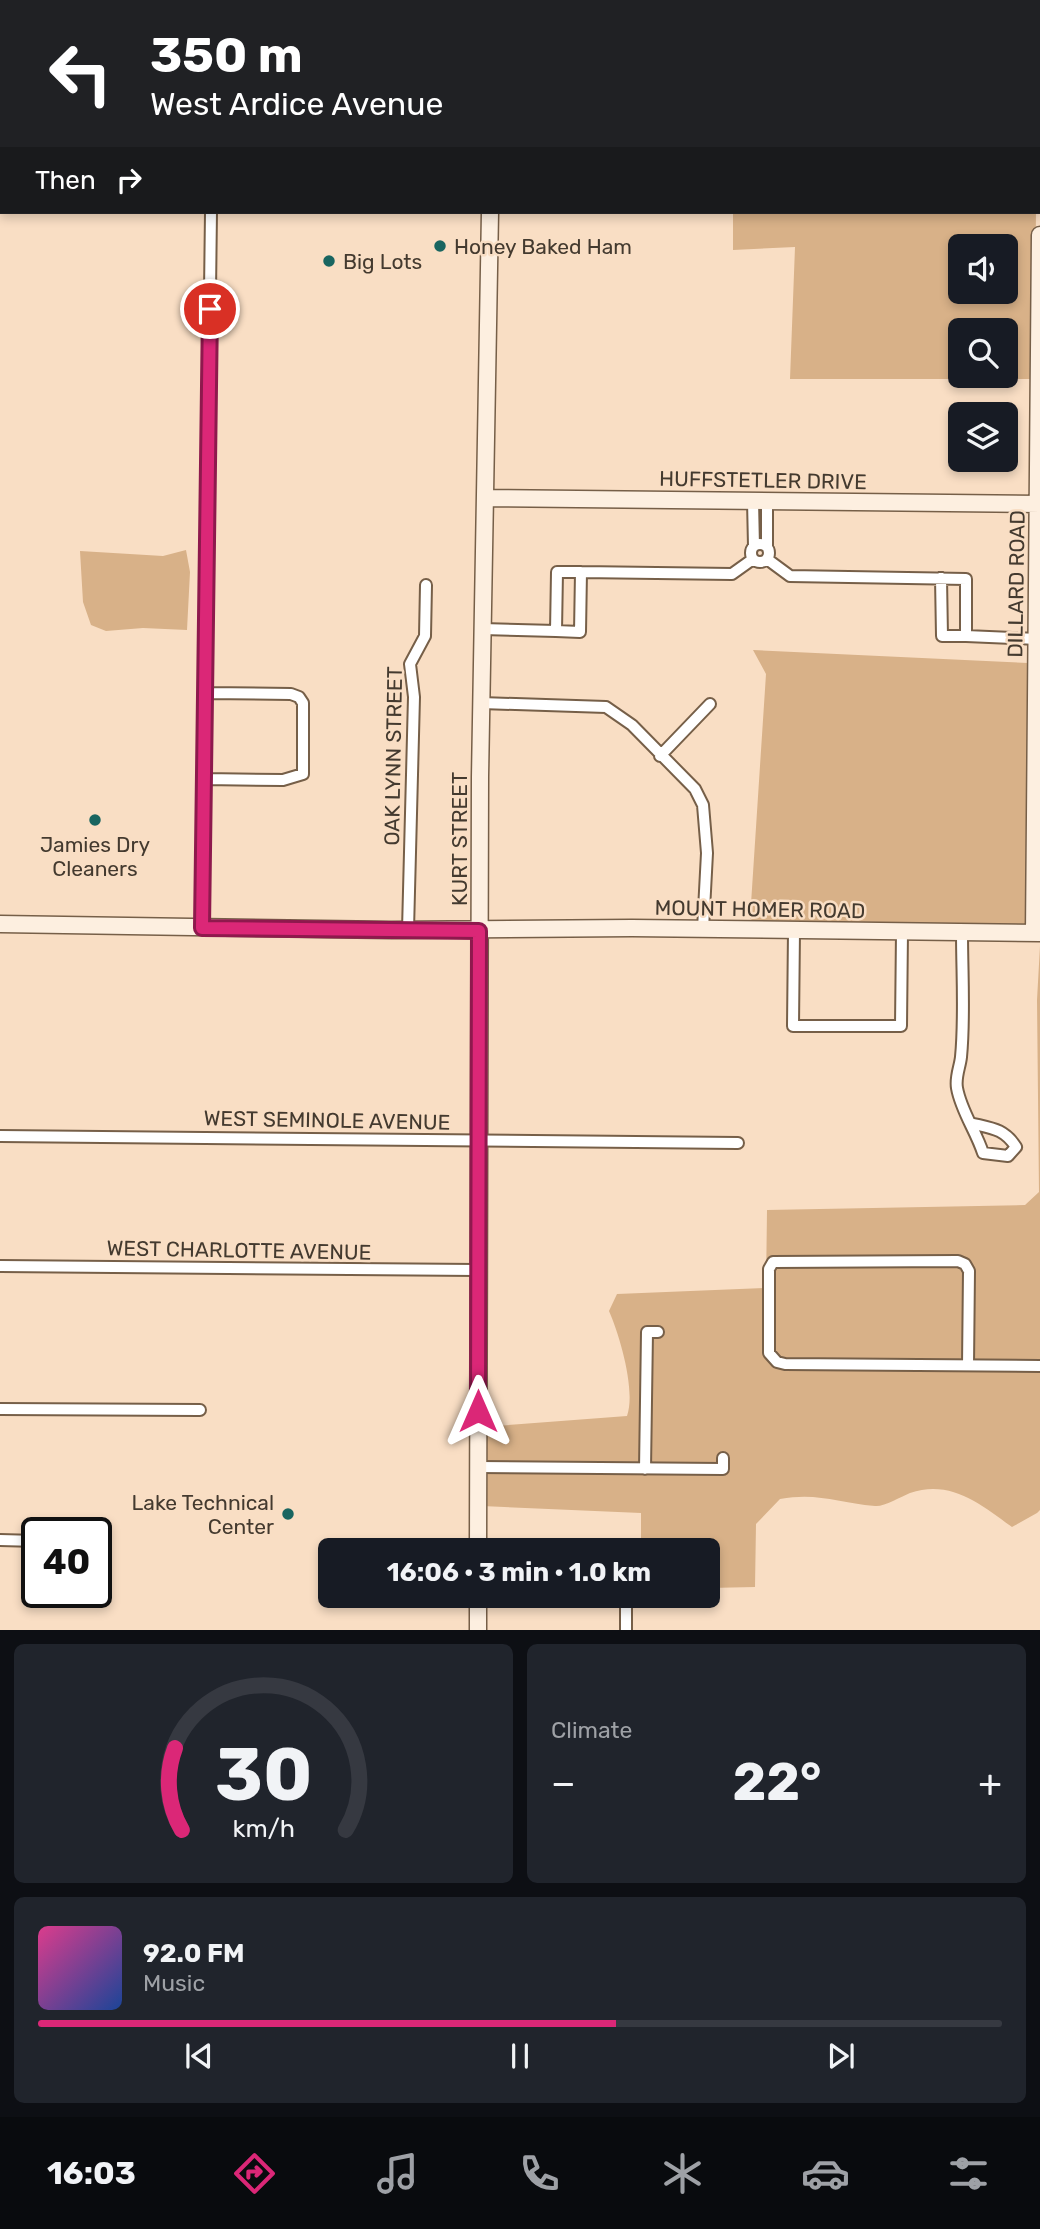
<!DOCTYPE html>
<html lang="en">
<head>
<meta charset="utf-8">
<style>
	:root { --surface:#171b24; --page:#20242c; --text:#f1f3f6; --muted:#9ea1a6; --line:#363941; --accent:#db2777 }
	body { margin:0; font-family:Rubik,sans-serif; background:var(--page); color:var(--text); height:100vh; display:flex; flex-direction:column; font-size:26px; white-space:nowrap }
	* { box-sizing:border-box; margin:0 }
	p { font-size:23px; color:var(--muted) }
	.icon { flex:none; width:38px; height:38px; fill:none; stroke:currentColor; stroke-width:2; stroke-linecap:round; stroke-linejoin:round }
	.map { position:relative; height:1630px; overflow:hidden }
	.sheet { display:flex; flex-direction:column; gap:14px; padding:14px; background:#0d0f14; flex:1 }
	.sheet>* { flex:none }
	.hud { position:absolute; left:0px; top:0px; width:1041px; height:214px; box-shadow:0 4px 10px #0003; background:#202124; color:#fff; overflow:hidden }
	.buttons { position:absolute; left:948px; top:234px; display:grid; gap:14px }
	.buttons a { display:grid; place-items:center; width:70px; height:70px; border-radius:10px; background:var(--surface); box-shadow:0 4px 10px #0003; font-size:35px }
	.speed { position:absolute; left:21px; top:1517px; display:flex; gap:14px; font-size:35px; font-weight:700; text-align:center }
	.speed>* { display:grid; place-content:center; width:91px; height:91px; border-radius:50%; background:var(--surface); box-shadow:0 4px 10px #0003; line-height:1 }
	.speed .limit { border:4px solid #111; border-radius:10px; background:#fff; color:#111 }
	.pin { position:absolute; display:grid; place-items:center; width:60px; height:60px; color:#fff; margin:-30px; border:4px solid #fff; border-radius:50%; box-shadow:0 2px 7px #0007 }
	.me { position:absolute; width:77px; margin:-38px; rotate:0deg; stroke-linejoin:round; filter:drop-shadow(0 0 5px #0008) }
	.turn { display:flex; align-items:center; gap:24px; height:147px; padding:0 35px; font-size:32px }
	.turn .icon { width:91px; height:91px; stroke-width:2.5 }
	.turn b { display:block; font-size:49px; line-height:60px }
	.then { display:flex; align-items:center; height:66px; padding:0 35px; background:#0003; gap:14px; font-size:26px }
	.big { font-size:52px; font-weight:700; line-height:1.1 }
	.sheet .widget { flex:1; display:flex; flex-direction:column; justify-content:center; gap:10px; min-width:0; padding:0 24px; border-radius:10px; background:var(--page) }
	.sheet .dial { align-items:center; gap:0 }
	.dial svg { height:182px; overflow:visible; fill:none; stroke:var(--line); stroke-width:7; stroke-linecap:round; text-anchor:middle }
	.dial text { fill:var(--text); stroke:none }
	.song { display:flex; align-items:center; gap:21px }
	.cover { width:84px; height:84px; border-radius:10px; background:linear-gradient(135deg,hsl(330 70% 55%),hsl(220 70% 35%)) }
	.played { height:7px; border-radius:4px; background:linear-gradient(90deg,var(--accent) 60%,var(--line) 60%) }
	.keys { display:flex; justify-content:space-around; direction:ltr }
	.heat { display:flex; justify-content:space-between; align-items:center; font-size:38px; direction:ltr }
	.sheet .tiles { flex:1; display:grid; gap:14px; grid-template-columns:1fr 1fr }
	.widget:last-child { grid-column:span 2 }
	.trip { position:absolute; left:318px; top:1538px; width:402px; height:70px; border-radius:10px; background:var(--surface); box-shadow:0 4px 10px #0003; font-weight:700; line-height:70px; text-align:center }
	.menu { display:flex; height:112px; justify-content:space-around; align-items:center; background:#090b0e; color:var(--muted) }
	.menu .icon { width:49px; height:49px }
	.menu .active { color:var(--accent) }
	.menu b { font-size:32px; color:var(--text) }
	.map>svg:first-child { display:block }
	.green { fill:#d8b188; fill-rule:evenodd }
	.lines { fill:none; stroke-linecap:round; stroke-linejoin:round }
	.street-casing { stroke:#765f48; stroke-width:14 }
	.secondary-casing { stroke:#765f48; stroke-width:19 }
	.primary-casing { stroke:#ba9874; stroke-width:21 }
	.street { stroke:#fff; stroke-width:10 }
	.secondary { stroke:#fdefe0; stroke-width:16 }
	.primary { stroke:#fbdfc2; stroke-width:18 }
	.route-casing { stroke:#8e194d; stroke-width:18 }
	.route { stroke:#db2777; stroke-width:12 }
	.poi-dot { fill:#196560; stroke:#f9dec4; stroke-width:2.5 }
	.labels { text-anchor:middle; dominant-baseline:central; stroke-width:5; stroke-linejoin:round; paint-order:stroke }
	.poi-label { font-size:21px; fill:#443a2f; stroke:#f9dec4; text-anchor:start }
	.street-label { font-size:21px; fill:#443a2f; stroke:#f9dec4 }
</style>
</head>
<body>
<div class="map">
<svg width="1040" height="1631" viewBox="0 0 1040 1631">
	<rect width="100%" height="100%" fill="#f9dec4"/>
	<path class="green" d="M733 212H1036L1034 379H790L795 247 733 250ZM961 247H1006V292H961ZM961 331H1006V376H961Z
		M186 550 190 572 187 630 143 628 106 631 91 625 83 602 80 551 163 556Z
		M753 650 1028 663 1032 668 1029 928 765 925 750 919 766 674Z
		M1040 946V1510L1037 1513 1012 1527C981 1504 950 1479 910 1493 900 1497 884 1507 875 1506 838 1503 818 1492 780 1499L756 1524 755 1587 709 1588V1550H641V1513L482 1506V1427L627 1416C636 1391 620 1336 609 1311L617 1294 766 1288 767 1210 1025 1205 1039 1192 1037 1000Z"/>
	<g class="lines">
		<g class="street-casing">
			<path id="street" d="M0 64H2
				M753 501 754 546
				M767 501V547
				M751 553a9 9 0 1 1 18 0a9 9 0 1 1-18 0Z
				M767 559 790 576 966 579V636H942L941 578
				M581 572 580 632 556 631 557 572H581L732 574 753 559
				M482 629 556 631
				M966 636 1037 639
				M481 703 606 707 632 725 695 789 703 805 707 853 703 929
				M660 756 710 704
				M204 779 283 780 303 774V703L299 697 291 694 205 693
				M202 928 211 212
				M408 930 414 697 410 664 425 636 426 585
				M794 931 793 1026H901L902 932
				M962 933C962 974 965 1016 961 1057 960 1067 955 1077 957 1088 961 1111 976 1131 983 1153L1008 1156 1016 1147C1004 1128 990 1128 970 1123
				M0 1136 738 1143
				M0 1266 477 1270
				M968 1365 969 1271 965 1264 958 1261 773 1262 769 1269V1353L777 1362 785 1364 1040 1366
				M0 1409 200 1410
				M478 1467 723 1469V1458
				M645 1469 647 1332H658
				M0 1540 37 1541
				M626 1631V1596"/>
		</g>
		<g class="secondary-casing">
			<path id="secondary" d="M312 2V0
				M485 498 1040 504
				M0 924 391 930 632 928 1040 933
				M1034 933 1040 235
				M478 1550 480 777 490 212
				M478 1596V1631"/>
		</g>
		<g class="primary-casing">
			<path id="primary" d="M0 1 35 2
				M492 2 506 0
				M652 2 660 0
				M0 35H2"/>
		</g>
		<use href="#street" class="street"/>
		<use href="#secondary" class="secondary"/>
		<use href="#primary" class="primary"/>
	</g>
	<g class="lines">
		<g class="route-casing">
			<path id="route" d="M210 309 202 928 479 931 478 1411"/>
		</g>
		<use href="#route" class="route"/>
	</g>
	<g class="poi-dot">
		<circle cx="440" cy="246" r="7"/>
		<circle cx="329" cy="261" r="7"/>
		<circle cx="95" cy="820" r="7"/>
		<circle cx="288" cy="1514" r="7"/>
	</g>
	<g class="labels">
		<g class="poi-label">
			<text x="454" y="246">Honey Baked Ham</text>
			<text x="343" y="261">Big Lots</text>
			<text x="95" y="844" text-anchor="middle">Jamies Dry<tspan x="95" dy="24">Cleaners</tspan></text>
			<text x="274" y="1502" text-anchor="end">Lake Technical<tspan x="274" dy="24">Center</tspan></text>
		</g>
		<g class="street-label">
			<text transform="translate(763 480) rotate(1)">HUFFSTETLER DRIVE</text>
			<text transform="translate(1016 584) rotate(-89)">DILLARD ROAD</text>
			<text transform="translate(393 756) rotate(-89)">OAK LYNN STREET</text>
			<text transform="translate(459 839) rotate(-90)">KURT STREET</text>
			<text transform="translate(760 909) rotate(1)">MOUNT HOMER ROAD</text>
			<text transform="translate(327 1120) rotate(1)">WEST SEMINOLE AVENUE</text>
			<text transform="translate(239 1250) rotate(1)">WEST CHARLOTTE AVENUE</text>
		</g>
	</g>
</svg>
<div class="buttons">
<a><svg class="icon" aria-label="sound" viewBox="0 0 24 24"><path d="M4 9h4l5-4v14l-5-4H4zM17 9q2 3 0 6"/></svg></a>
<a><svg class="icon" aria-label="search" viewBox="0 0 24 24"><circle cx="10" cy="10" r="6"/><path d="M15 15l6 6"/></svg></a>
<a><svg class="icon" aria-label="layers" viewBox="0 0 24 24"><path d="M12 4l9 5-9 5-9-5zM3 14l9 5 9-5"/></svg></a>
</div>
<div class="speed"><div class="limit">40</div></div>
<div class="pin" style="left:210px;top:309px;background:#d93025"><svg class="icon" aria-label="arrive" viewBox="0 0 24 24"><path d="M6 21V4h12l-3 4 3 4H6"/></svg></div>
<svg class="me" style="left:478px;top:1411px" viewBox="-20 -20 40 40"><path d="M0-17L14 15 0 8-14 15z" fill="#db2777" stroke="#fff" stroke-width="4"/></svg>
<div class="trip">16:06 · 3 min · 1.0 km</div>
<div class="hud">
<div class="turn"><svg class="icon" aria-label="left" viewBox="0 0 24 24"><path d="M17 20v-9H6M10 6l-5 5 5 5"/></svg><div><b>350 m</b>West Ardice Avenue</div></div>
<div class="then">Then<svg class="icon" aria-label="right" viewBox="0 0 24 24"><path d="M7 20v-9h11M14 6l5 5-5 5"/></svg></div>
</div>
</div>
<section class="sheet">
<div class="tiles">
<div class="widget dial"><svg viewBox="0 0 100 80">
<path d="M14 69A42 42 0 1 1 86 69"/>
<path d="M14 69A42 42 0 0 1 11 33" stroke="#db2777"/>
<text x="50" y="56" font-size="32" font-weight="700">30</text>
<text x="50" y="72" font-size="11">km/h</text>
</svg></div>
<div class="widget"><p>Climate</p>
<div class="heat"><a>−</a><b class="big">22°</b><a>+</a></div>
</div>
<div class="widget">
<div class="song"><i class="cover"></i><div><b>92.0 FM</b><p>Music</p></div></div>
<div class="played"></div>
<div class="keys"><svg class="icon" aria-label="previous" viewBox="0 0 24 24"><path d="M18 5L8 12l10 7zM5 5v14"/></svg><svg class="icon" aria-label="pause" viewBox="0 0 24 24"><path d="M8 5v14M16 5v14"/></svg><svg class="icon" aria-label="next" viewBox="0 0 24 24"><path d="M6 5l10 7-10 7zM19 5v14"/></svg></div>
</div>
</div>
</section>
<nav class="menu">
<b>16:03</b>
<svg class="icon active" aria-label="directions" viewBox="0 0 24 24"><path d="M12 3l9 9-9 9-9-9zM9 14v-3h6M13 9l2 2-2 2"/></svg>
<svg class="icon" aria-label="music" viewBox="0 0 24 24"><path d="M9 18V5l10-2v13"/><circle cx="6" cy="18" r="3"/><circle cx="16" cy="16" r="3"/></svg>
<svg class="icon" aria-label="phone" viewBox="0 0 24 24"><path d="M5 4h4l2 5-3 2q2 4 5 5l2-3 5 2v4C11 20 4 13 5 4z"/></svg>
<svg class="icon" aria-label="climate" viewBox="0 0 24 24"><path d="M12 3v18M4 7l16 10M4 17L20 7"/></svg>
<svg class="icon" aria-label="car" viewBox="0 0 24 24"><path d="M5 17H2v-5l4-1 3-4h7l3 4 3 1v5h-3M9 17h6M6 11h13"/><circle cx="7" cy="17" r="2"/><circle cx="17" cy="17" r="2"/></svg>
<svg class="icon" aria-label="filters" viewBox="0 0 24 24"><path d="M4 7h16M4 17h16"/><circle cx="9" cy="7" r="2"/><circle cx="15" cy="17" r="2"/></svg>
</nav>
</body>
</html>
